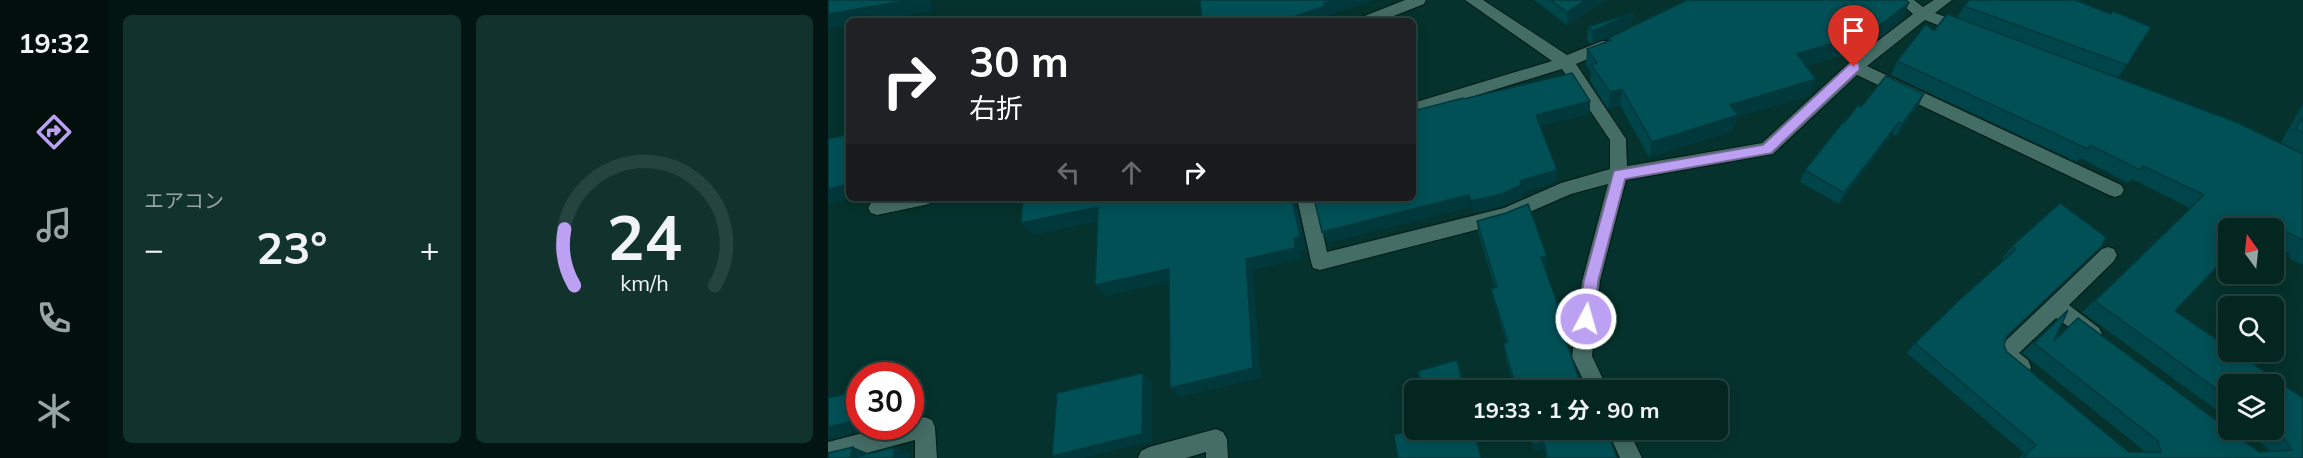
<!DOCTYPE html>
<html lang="ja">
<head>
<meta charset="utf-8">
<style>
	:root { --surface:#042621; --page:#12322e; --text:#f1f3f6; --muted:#97a5a5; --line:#25433f; --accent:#bca0f2 }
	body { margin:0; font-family:Mulish,"Noto Sans JP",sans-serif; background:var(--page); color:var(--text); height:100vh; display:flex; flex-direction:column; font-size:22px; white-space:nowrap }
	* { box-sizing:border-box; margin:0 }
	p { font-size:20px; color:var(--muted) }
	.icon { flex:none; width:33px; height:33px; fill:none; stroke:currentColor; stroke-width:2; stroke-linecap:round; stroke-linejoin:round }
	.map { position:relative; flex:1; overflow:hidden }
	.sheet { display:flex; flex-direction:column; gap:15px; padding:15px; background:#021512; width:720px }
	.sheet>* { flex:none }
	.hud { position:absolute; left:18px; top:18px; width:570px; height:183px; border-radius:9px; box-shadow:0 3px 15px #0003,0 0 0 2px var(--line); background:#202124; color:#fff; overflow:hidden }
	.needle { width:39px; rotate:345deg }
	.tools { position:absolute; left:1390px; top:218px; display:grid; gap:12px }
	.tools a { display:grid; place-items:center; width:66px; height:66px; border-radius:9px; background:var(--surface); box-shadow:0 3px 15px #0003,0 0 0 2px var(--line); font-size:30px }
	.speed { position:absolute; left:18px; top:362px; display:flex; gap:12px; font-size:30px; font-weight:700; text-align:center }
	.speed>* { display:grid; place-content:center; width:78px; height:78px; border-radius:50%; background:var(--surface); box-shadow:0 3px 15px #0003,0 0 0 2px var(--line); line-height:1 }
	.speed .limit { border:9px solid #d22; background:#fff; color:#111 }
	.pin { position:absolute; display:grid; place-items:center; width:51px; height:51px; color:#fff; margin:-62px -26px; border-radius:50% 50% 50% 0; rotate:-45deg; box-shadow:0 0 6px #0007 }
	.pin .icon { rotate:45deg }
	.me { position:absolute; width:66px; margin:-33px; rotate:6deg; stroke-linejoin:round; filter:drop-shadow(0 0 4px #0008) }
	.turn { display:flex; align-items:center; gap:21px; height:126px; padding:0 24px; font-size:27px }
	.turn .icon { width:78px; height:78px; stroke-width:2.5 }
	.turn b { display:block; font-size:42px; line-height:51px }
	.lanes { display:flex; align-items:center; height:57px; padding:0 24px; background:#0003; justify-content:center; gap:30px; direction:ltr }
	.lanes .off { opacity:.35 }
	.big { font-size:45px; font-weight:700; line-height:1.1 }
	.sheet .widget { flex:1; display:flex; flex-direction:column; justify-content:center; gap:9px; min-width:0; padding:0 21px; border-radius:9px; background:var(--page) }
	.sheet .dial { align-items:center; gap:0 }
	.dial svg { height:156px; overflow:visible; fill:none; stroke:var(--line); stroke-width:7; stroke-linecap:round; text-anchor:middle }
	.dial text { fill:var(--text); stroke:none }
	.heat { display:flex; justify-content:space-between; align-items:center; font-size:33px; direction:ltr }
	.sheet .tiles { flex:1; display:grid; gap:15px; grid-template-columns:repeat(2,1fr) }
	.trip { position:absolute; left:576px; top:380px; width:324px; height:60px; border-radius:9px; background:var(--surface); box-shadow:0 3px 15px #0003,0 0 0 2px var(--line); font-weight:700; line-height:60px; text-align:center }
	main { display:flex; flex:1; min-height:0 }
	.tab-bar { display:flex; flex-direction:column; width:108px; justify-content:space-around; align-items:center; background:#020f0d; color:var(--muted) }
	.tab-bar .icon { width:42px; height:42px }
	.tab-bar .on { color:var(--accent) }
	.tab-bar b { font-size:27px; color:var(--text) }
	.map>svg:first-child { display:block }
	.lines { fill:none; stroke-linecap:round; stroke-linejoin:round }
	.minor-casing { stroke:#001914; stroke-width:2 }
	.minor { fill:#446d65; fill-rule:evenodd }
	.wall { fill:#00454a }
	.shaded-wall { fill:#00383c }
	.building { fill:#005056; stroke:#00383c; stroke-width:1.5 }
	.route { fill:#bca0f2; stroke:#7a689d; stroke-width:1.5 }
</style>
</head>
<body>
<main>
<nav class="tab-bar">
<b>19:32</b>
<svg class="icon on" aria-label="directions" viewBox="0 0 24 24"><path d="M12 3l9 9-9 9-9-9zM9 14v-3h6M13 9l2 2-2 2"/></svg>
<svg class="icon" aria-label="music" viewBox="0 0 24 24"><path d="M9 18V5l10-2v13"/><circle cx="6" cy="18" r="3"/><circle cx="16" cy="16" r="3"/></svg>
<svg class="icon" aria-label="phone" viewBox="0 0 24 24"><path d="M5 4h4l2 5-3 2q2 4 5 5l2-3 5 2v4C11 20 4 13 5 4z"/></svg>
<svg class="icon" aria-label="climate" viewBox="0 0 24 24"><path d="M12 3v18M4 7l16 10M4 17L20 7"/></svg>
</nav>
<section class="sheet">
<div class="tiles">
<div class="widget"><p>エアコン</p>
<div class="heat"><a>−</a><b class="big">23°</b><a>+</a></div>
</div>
<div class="widget dial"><svg viewBox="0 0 100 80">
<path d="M14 69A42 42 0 1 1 86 69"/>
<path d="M14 69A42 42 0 0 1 9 40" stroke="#bca0f2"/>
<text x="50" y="56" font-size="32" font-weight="700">24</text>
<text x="50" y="72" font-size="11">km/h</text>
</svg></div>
</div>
</section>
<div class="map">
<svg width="1475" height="458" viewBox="0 0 1475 458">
	<rect width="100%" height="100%" fill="#05322c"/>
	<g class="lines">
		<g class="minor-casing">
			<path id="minor" d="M577 0H598L596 4 553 21H532L534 17Z
				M637 0H655L739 55 774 41H784L787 45 784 49 748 64 798 139 799 166 934 143 1021 63 1085 14 1069 0H1086L1095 7 1106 0H1124L1107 13 1142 26 1145 30 1142 34H1132L1097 20 1039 66 1293 185 1296 190 1293 195 1287 197 1281 195 1029 75 945 154 798 180 772 281 764 356 780 390H760L744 357 754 281 780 184 743 194 679 222 492 270 485 268 483 262 469 198H487L499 252 676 208 733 183 782 169V140L734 69 585 115V103L724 61Z
				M62 198H106L103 203 97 205 49 215 43 213 40 208 43 203Z
				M1280 247 1286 249 1289 255 1286 261 1241 305 1271 328 1274 334 1271 340 1264 343 1228 318 1191 353 1200 360 1203 367 1200 374 1193 376C1183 372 1172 364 1167 354L1170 348 1274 249Z
				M97 417 104 420 107 427 109 458H87V440L20 458H0V442L62 426H82V421Z
				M388 429 395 432 399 439 400 458H378V452L358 458H310L313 451 321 447Z
				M779 429H800L814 458H792Z"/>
		</g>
		<use href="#minor" class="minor"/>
	</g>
	<path class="wall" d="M706 0H777L739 25Z
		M1136 6 1299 65 1289 78 1469 151 1453 142 1475 104V265L1461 258 1462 254 1446 246V228H1401L1347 311 1475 458H1191L1196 453 1079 353 1087 343 1176 260 1174 258 1184 246 1232 203 1176 345 1179 352 1301 452H1315L1314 449 1194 353 1240 310 1227 338 1250 318 1431 452 1441 451 1438 447 1426 437 1408 429H1446L1401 384V419L1254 312 1362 208 1304 179 1300 183 1252 158 1249 162 1063 75 1069 61 1106 31 1129 18Z
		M1074 20 1036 49 978 66 982 95 909 117 905 131 821 157 792 105 780 109 762 81 763 72 758 65 759 49 780 41V38Z
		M804 24 764 44 759 40 760 27Z
		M1096 94 1090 106 1068 136 1064 134 1011 204 972 182 977 170 1016 123 1033 107Z
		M649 221 719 256V266L716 267 733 314V323L732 324 755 390H687L677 356 676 347 678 342 665 299 663 289 667 288 650 232Z
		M699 429H769L789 458H718L716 449 707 452Z"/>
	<path class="shaded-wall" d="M81 0H102L104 11 44 21H21V25L0 29V14Z
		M505 0H546L500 16 501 19 494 21H453Z
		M758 0H777L739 25V12Z
		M1081 3 1074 20 1036 49 964 70 969 54Z
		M806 12 804 24 764 44 765 31Z
		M988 79 982 95 909 117 905 131 821 157 824 142 902 105Z
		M794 89 792 105 780 109 782 92Z
		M1096 94 1090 106 1068 136 1074 124Z
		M762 101V114L709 127 708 115Z
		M1071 122 1064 134 1011 204 1016 193Z
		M729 170V182L694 193V198L675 206 645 213 643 201 692 181Z
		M21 184V198H28L0 204V189Z
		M641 195 643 207 499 243 494 232Z
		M464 198H468L478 249 472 250 473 259 425 270 433 378 352 397 342 388 418 259Z
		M270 207 281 219 205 235 193 223Z
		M719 256V266L714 268 713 257Z
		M341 269 350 280 278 296 267 285Z
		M733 314V323L729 324V315Z
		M315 373 324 382V441L256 458H228L224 456Z
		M32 415V426H48L47 428 0 440V427Z
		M715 442 716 449 707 452 706 445Z
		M25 447 42 454 22 458Z
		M67 447 83 454 82 458H65Z"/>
	<path class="building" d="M0 0H81L0 14Z
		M372 0H505L496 3 497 6 453 21H374Z
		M722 0H758L739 12Z
		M859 0H1078L1081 3 1043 32 969 54 988 79 902 105 910 115 824 142 794 89 782 92 763 65 769 63 759 49 783 40 780 38Z
		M1141 0H1247L1283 14 1285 11 1323 27 1299 65 1136 6Z
		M806 12 765 31 760 27Z
		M1119 14 1408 122 1475 154V240L1433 220 1426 228H1401V254L1347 311 1401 348V351H1406L1475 398V458H1195L1208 445 1087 343 1129 302 1188 249 1184 246 1232 203 1278 237 1274 246 1179 336 1176 345 1179 352 1301 452H1333L1330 441 1206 343 1240 310 1226 341 1250 318 1431 452 1464 450 1456 438 1446 429V384H1401V398L1267 301 1376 195 1315 166 1312 170 1262 145 1260 149 1069 61 1098 24 1106 31Z
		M744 73 762 101 708 115 729 170 692 181 693 185 674 194 643 201 641 195 494 232 486 198H585V111L635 98 636 99Z
		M1058 76 1096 94 1074 124 1071 122 1016 193 977 170 1015 122 1016 123 1030 105 1033 107Z
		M1475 116V133L1468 129Z
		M21 134V184L0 189V139Z
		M195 198H464L472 237 466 238 467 248 418 259 425 368 342 388 341 269 267 285 270 207 193 223Z
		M700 204 719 256 713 257 733 314 729 315 755 390H689L676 347V343L680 342 663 289 669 287 649 221 678 213Z
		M629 360 636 390H594L590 371Z
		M315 373 314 434 224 456 229 393Z
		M32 390V415L31 420 0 427V398Z
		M586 428 646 429 653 458H570L566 435Z
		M701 429H769L770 431 779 429 789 458H720L715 442 706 445Z
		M25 447 22 458H0V453Z
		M67 447 65 458H23Z"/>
	<path class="route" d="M1026 63 1031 64V70L943 153 797 179 770 281 766 319 764 324 758 326 753 324 751 319 756 281 786 171 935 145 1022 64Z"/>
</svg>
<div class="tools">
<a><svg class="needle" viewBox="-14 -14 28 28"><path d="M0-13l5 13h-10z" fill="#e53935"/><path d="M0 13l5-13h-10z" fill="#97a5a5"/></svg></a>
<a><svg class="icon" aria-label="search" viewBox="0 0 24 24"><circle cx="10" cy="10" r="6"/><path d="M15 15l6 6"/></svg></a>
<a><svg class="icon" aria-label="layers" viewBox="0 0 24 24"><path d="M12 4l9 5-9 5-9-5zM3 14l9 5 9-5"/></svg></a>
</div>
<div class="speed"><div class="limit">30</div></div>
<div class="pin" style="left:1026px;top:67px;background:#d93025"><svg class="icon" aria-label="arrive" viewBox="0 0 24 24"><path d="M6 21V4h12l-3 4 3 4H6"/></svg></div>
<svg class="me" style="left:758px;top:319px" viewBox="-20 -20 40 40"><circle r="17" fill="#bca0f2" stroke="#fff" stroke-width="3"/><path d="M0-11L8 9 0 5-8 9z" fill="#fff"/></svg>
<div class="trip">19:33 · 1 分 · 90 m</div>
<div class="hud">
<div class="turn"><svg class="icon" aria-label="right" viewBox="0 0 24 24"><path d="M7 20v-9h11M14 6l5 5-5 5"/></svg><div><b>30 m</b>右折</div></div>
<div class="lanes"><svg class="icon off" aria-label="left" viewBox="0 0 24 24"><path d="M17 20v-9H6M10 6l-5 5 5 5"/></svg><svg class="icon off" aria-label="ahead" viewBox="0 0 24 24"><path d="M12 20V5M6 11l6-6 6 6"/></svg><svg class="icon" aria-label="right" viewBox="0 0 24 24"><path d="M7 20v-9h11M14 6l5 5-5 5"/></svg></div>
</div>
</div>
</main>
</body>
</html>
